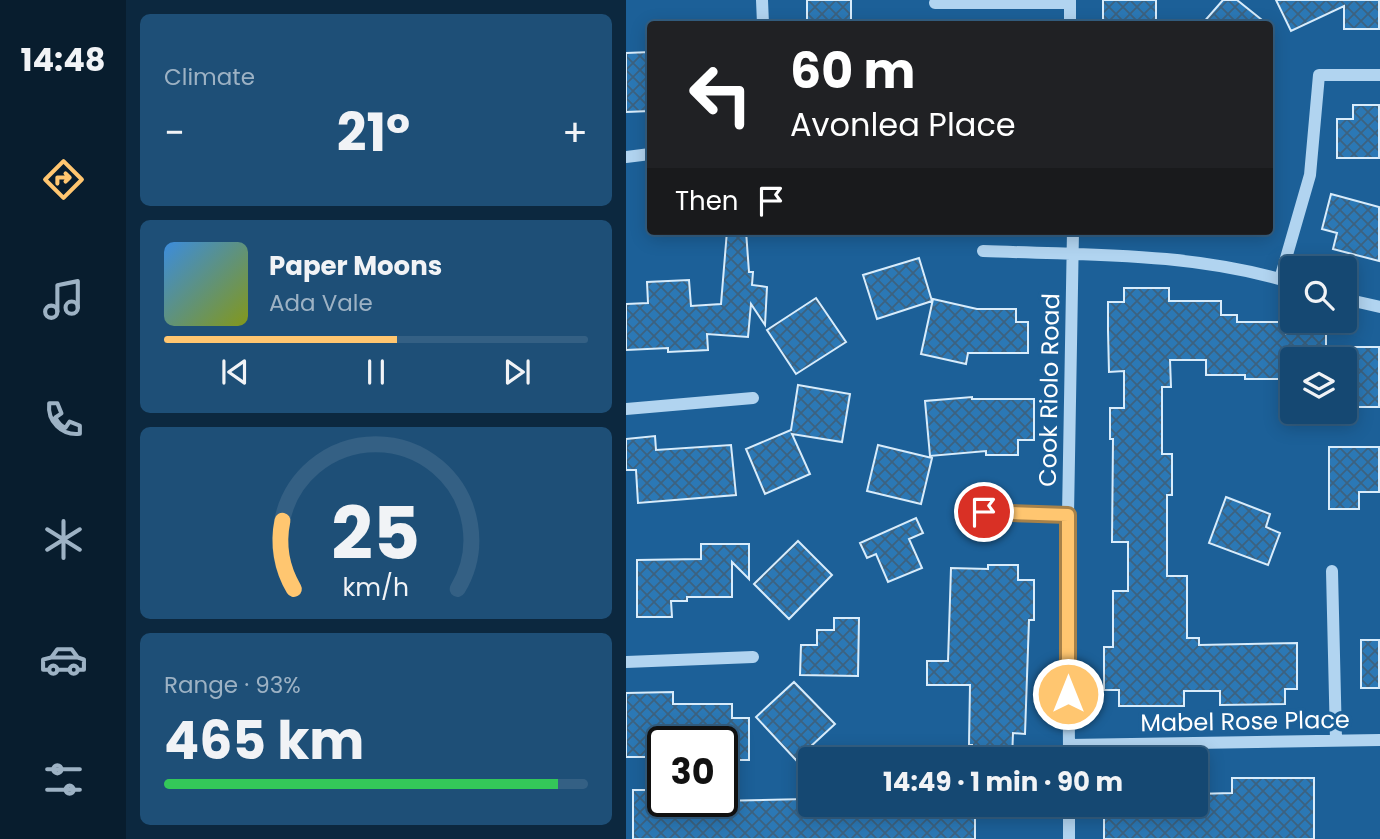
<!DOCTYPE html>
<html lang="en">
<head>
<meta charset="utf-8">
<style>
	:root { --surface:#154872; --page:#1e4f77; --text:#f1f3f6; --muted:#9db2c4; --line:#346084; --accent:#ffc670 }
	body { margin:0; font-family:Poppins,sans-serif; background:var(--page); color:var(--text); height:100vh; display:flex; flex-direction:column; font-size:26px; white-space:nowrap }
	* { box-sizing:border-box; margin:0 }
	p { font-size:23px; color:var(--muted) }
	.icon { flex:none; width:38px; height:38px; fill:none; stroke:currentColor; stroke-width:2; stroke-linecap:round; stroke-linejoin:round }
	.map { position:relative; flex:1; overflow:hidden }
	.details { display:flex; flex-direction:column; gap:14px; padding:14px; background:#0c283f; width:500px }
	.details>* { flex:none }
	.top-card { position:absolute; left:21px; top:21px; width:626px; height:214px; border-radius:7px; box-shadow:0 4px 18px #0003,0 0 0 2px var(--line); background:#202124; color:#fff; overflow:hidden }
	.fabs { position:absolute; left:654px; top:256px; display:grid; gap:14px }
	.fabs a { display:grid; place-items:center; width:77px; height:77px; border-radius:7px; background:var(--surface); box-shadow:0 4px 18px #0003,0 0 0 2px var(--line); font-size:35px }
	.speed { position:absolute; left:21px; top:726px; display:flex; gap:14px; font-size:35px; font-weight:700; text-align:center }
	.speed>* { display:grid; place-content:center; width:91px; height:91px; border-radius:50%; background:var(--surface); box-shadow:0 4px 18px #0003,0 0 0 2px var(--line); line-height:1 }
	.speed .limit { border:4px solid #111; border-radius:10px; background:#fff; color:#111 }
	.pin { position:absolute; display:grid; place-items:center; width:60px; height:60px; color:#fff; margin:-30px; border:4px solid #fff; border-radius:50%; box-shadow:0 2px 7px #0007 }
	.me { position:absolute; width:77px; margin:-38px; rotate:0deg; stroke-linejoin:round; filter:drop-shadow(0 0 5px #0008) }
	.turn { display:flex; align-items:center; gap:24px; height:147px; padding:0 28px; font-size:32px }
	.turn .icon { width:91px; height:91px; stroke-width:2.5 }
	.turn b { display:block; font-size:49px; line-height:60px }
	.then { display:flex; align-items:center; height:66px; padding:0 28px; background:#0003; gap:14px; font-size:26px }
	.big { font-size:52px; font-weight:700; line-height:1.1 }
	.details .card { flex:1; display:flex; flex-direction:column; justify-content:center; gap:10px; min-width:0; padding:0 24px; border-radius:10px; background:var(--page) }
	.details .dial { align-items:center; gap:0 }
	.dial svg { height:182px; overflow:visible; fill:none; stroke:var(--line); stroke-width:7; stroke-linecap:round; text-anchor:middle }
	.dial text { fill:var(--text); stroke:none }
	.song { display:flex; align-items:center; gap:21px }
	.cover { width:84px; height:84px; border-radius:10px; background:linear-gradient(135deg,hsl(210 70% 55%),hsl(70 70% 35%)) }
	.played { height:7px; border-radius:4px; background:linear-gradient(90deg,var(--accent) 55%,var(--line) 55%) }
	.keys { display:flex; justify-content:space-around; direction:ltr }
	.heat { display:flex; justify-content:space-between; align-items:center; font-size:38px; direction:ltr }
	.charge { height:10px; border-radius:5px; background:linear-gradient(90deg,#34c759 93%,var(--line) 0) }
	.trip { position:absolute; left:172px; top:747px; width:410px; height:70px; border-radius:7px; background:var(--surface); box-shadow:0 4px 18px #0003,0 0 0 2px var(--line); font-weight:700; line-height:70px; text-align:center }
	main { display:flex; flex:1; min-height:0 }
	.tabs { display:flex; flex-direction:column; width:126px; justify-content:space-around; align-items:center; background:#081d2e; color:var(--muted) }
	.tabs .icon { width:49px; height:49px }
	.tabs .on { color:var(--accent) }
	.tabs b { font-size:32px; color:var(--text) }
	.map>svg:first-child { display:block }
	.building { fill:url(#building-cross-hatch); stroke:#d8ecfb; stroke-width:2 }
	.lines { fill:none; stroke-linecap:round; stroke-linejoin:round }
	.minor { stroke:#b1d4f0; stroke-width:12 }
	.route-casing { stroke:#a68149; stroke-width:18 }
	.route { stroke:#ffc670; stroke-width:12 }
	.labels { text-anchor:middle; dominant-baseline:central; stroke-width:7; stroke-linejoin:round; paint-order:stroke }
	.street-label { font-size:24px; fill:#fff; stroke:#1c6098 }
</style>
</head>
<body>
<main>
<nav class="tabs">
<b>14:48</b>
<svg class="icon on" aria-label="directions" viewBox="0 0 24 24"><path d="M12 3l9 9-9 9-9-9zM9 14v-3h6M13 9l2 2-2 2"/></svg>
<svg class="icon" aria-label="music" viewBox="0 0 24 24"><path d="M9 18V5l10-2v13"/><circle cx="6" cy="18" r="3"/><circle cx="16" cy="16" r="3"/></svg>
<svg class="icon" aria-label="phone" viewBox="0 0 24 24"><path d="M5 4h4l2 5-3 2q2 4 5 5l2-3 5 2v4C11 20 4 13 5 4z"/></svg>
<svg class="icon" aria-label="climate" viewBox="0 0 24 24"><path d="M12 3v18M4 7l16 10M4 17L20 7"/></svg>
<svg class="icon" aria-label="car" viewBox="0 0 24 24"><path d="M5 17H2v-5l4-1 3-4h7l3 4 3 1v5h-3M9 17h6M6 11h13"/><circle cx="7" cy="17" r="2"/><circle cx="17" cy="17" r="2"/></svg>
<svg class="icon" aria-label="filters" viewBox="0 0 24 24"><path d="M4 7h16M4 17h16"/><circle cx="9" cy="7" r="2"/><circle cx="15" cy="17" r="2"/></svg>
</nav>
<section class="details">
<div class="card"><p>Climate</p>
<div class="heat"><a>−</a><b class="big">21°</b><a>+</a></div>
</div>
<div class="card">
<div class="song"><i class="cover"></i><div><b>Paper Moons</b><p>Ada Vale</p></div></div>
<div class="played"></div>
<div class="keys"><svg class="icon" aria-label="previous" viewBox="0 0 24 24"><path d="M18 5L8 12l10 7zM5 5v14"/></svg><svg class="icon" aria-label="pause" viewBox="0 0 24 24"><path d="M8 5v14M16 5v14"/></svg><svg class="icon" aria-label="next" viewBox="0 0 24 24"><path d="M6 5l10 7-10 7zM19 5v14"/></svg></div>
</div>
<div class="card dial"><svg viewBox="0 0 100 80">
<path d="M14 69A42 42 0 1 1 86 69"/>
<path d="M14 69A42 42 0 0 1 9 39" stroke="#ffc670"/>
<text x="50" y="56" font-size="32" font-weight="700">25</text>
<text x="50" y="72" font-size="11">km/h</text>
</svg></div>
<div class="card"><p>Range · 93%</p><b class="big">465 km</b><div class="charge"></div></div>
</section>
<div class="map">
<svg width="754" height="839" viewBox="0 0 754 839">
	<defs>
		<pattern id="building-cross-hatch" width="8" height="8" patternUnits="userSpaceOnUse" patternTransform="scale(1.75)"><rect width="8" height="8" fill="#2b78b5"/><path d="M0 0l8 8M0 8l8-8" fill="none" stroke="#3c6280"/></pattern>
	</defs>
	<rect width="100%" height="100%" fill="#1c6098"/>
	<path class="building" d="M181 0H225V24H181Z
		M477 0H530V20H477Z
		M597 0H611L641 24H576Z
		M650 0H753V29H718V6L665 31Z
		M24 52V111L0 112V53Z
		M727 105H753V158H711V119H727Z
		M705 194 753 207V261L707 249 711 233 696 229Z
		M101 231H120L123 272H127L126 285 141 287 139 325 125 304 122 337 81 334 82 350 42 352V348L0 350V304L22 303 21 282 63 280 65 306 95 304Z
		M293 258 306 301 251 319 237 275Z
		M498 288H543V301H595V315H611V322H660V334H700V359H660V379H619V375H580V360H544L545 387H536V454H546V495H541V576H561V638H573V645L671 643V689H659V704L594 705V691H558V706H493V690H478V647H487V591H502V542H486L487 439H484V408H498V371L483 372 482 331V302H498Z
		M190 298 220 342 170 374 141 330Z
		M307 299 351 309H390V322H402V353H342L340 364 295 354Z
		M722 347H753V407H722Z
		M172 385 224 394 216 442 166 434 184 474 139 494 120 449 165 430Z
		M346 397V399H408V440H392V455H360V451L304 456 299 401Z
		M29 436 30 450 105 445 110 495 12 503 10 470H0V439Z
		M252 445 306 458 295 504 241 491Z
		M703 447H753V492H733V509H703Z
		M600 497 644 514 640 527 654 533 642 565 583 543Z
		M290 518 297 533 283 539 296 568 262 582 250 554 241 558 234 543Z
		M172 541 206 575 163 619 128 584Z
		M75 544H123V579L106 562V597H61V601H45L46 617H11V560L75 559Z
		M362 565H392V580H408V620H403L399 734 387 733 386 760H345L346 745H343L344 685H301V661H322L325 568 362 569Z
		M208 618H233L232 676 174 675 175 645H191V630H208Z
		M735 640H753V688H735Z
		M168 682 209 724 170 760 130 717Z
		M47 692V704H106V718H123V760H96V742H37V757H0V693Z
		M606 778H688V839H478V805H569V794L606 793Z
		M7 790H37V802L180 799V805H242V812L349 814V839H7Z"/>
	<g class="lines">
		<path class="minor" d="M136 0 137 24
			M444 0V24
			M309 3H444
			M0 157 24 154
			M357 251C461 255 567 252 667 283
			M654 279 684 175 693 75H754
			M719 299 754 307
			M0 409 127 398
			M358 512 442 515
			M706 571 710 740
			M0 662 127 657
			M443 745 754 740
			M443 760 442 515 447 231
			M443 805V839"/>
	</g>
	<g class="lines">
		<g class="route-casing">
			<path id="route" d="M358 512 442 515V694"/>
		</g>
		<use href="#route" class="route"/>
	</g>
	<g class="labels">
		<g class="street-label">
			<text transform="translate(423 390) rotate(-89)">Cook Riolo Road</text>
			<text transform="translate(619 721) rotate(-1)">Mabel Rose Place</text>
		</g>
	</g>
</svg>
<div class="fabs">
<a><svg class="icon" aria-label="search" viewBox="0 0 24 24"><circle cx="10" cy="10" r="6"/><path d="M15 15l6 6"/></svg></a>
<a><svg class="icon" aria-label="layers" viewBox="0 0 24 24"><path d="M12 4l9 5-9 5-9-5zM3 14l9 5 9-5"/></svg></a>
</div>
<div class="speed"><div class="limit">30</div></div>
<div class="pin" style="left:358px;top:512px;background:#d93025"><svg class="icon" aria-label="arrive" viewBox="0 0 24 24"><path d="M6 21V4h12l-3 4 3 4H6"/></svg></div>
<svg class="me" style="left:442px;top:694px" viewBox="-20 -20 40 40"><circle r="17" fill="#ffc670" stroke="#fff" stroke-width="3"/><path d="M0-11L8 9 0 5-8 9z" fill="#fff"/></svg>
<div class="trip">14:49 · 1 min · 90 m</div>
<div class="top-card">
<div class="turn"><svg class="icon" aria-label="left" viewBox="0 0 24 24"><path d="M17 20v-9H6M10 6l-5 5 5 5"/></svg><div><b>60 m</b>Avonlea Place</div></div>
<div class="then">Then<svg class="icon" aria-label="arrive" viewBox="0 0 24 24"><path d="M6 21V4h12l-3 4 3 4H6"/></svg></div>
</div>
</div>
</main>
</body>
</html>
